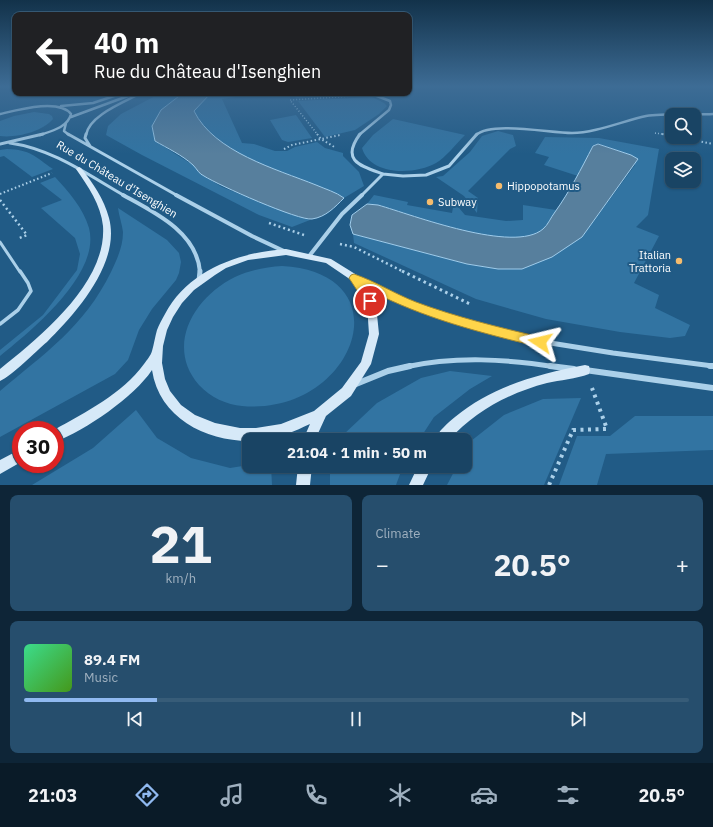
<!DOCTYPE html>
<html lang="en">
<head>
<meta charset="utf-8">
<style>
	:root { --surface:#194464; --page:#264e6d; --text:#f1f3f6; --muted:#9fb0bf; --line:#375c78; --accent:#90b9f0 }
	body { margin:0; font-family:"IBM Plex Sans",sans-serif; background:var(--page); color:var(--text); height:100vh; display:flex; flex-direction:column; font-size:15px; white-space:nowrap }
	* { box-sizing:border-box; margin:0 }
	p { font-size:13px; color:var(--muted) }
	.icon { flex:none; width:22px; height:22px; fill:none; stroke:currentColor; stroke-width:2; stroke-linecap:round; stroke-linejoin:round }
	.map { position:relative; height:485px; overflow:hidden }
	.side { display:flex; flex-direction:column; gap:10px; padding:10px; background:#0e2537; flex:1 }
	.side>* { flex:none }
	.top-card { position:absolute; left:12px; top:12px; width:400px; height:84px; border-radius:8px; box-shadow:0 1px 3px #0004,0 0 0 1px var(--line); background:#202124; color:#fff; overflow:hidden }
	.fabs { position:absolute; left:665px; top:108px; display:grid; gap:8px }
	.fabs a { display:grid; place-items:center; width:36px; height:36px; border-radius:8px; background:var(--surface); box-shadow:0 1px 3px #0004,0 0 0 1px var(--line); font-size:20px }
	.speed { position:absolute; left:12px; top:421px; display:flex; gap:8px; font-size:20px; font-weight:700; text-align:center }
	.speed>* { display:grid; place-content:center; width:52px; height:52px; border-radius:50%; background:var(--surface); box-shadow:0 1px 3px #0004,0 0 0 1px var(--line); line-height:1 }
	.speed .limit { border:6px solid #d22; background:#fff; color:#111 }
	.pin { position:absolute; display:grid; place-items:center; width:34px; height:34px; color:#fff; margin:-17px; border:2px solid #fff; border-radius:50%; box-shadow:0 1px 4px #0007 }
	.me { position:absolute; width:44px; margin:-22px; rotate:280deg; stroke-linejoin:round; filter:drop-shadow(0 0 3px #0008) }
	.turn { display:flex; align-items:center; gap:14px; height:84px; padding:0 16px; font-size:18px }
	.turn .icon { width:52px; height:52px; stroke-width:2.5 }
	.turn b { display:block; font-size:28px; line-height:34px }
	.big { font-size:30px; font-weight:700; line-height:1.1 }
	.side .widget { flex:1; display:flex; flex-direction:column; justify-content:center; gap:6px; min-width:0; padding:0 14px; border-radius:8px; background:var(--page) }
	.side .dial { align-items:center; gap:0 }
	.dial b { font-size:52px; line-height:1 }
	.song { display:flex; align-items:center; gap:12px }
	.cover { width:48px; height:48px; border-radius:6px; background:linear-gradient(135deg,hsl(150 70% 55%),hsl(100 70% 35%)) }
	.played { height:4px; border-radius:2px; background:linear-gradient(90deg,var(--accent) 20%,var(--line) 20%) }
	.keys { display:flex; justify-content:space-around; direction:ltr }
	.heat { display:flex; justify-content:space-between; align-items:center; font-size:22px; direction:ltr }
	.side .tiles { flex:1; display:grid; gap:10px; grid-template-columns:1fr 1fr }
	.widget:last-child { grid-column:span 2 }
	.trip { position:absolute; left:242px; top:433px; width:230px; height:40px; border-radius:8px; background:var(--surface); box-shadow:0 1px 3px #0004,0 0 0 1px var(--line); font-weight:700; line-height:40px; text-align:center }
	.tabs { display:flex; height:64px; justify-content:space-around; align-items:center; background:#0a1b28; color:var(--muted) }
	.tabs .icon { width:28px; height:28px }
	.tabs .on { color:var(--accent) }
	.tabs b { font-size:18px; color:var(--text) }
	.map>svg:first-child { display:block }
	.green { fill:#3274a2 }
	.water { fill:#577f9d; stroke:#9fcceb }
	.lines { fill:none; stroke-linecap:round; stroke-linejoin:round }
	.path-far4 { stroke:#abd0e9; stroke-width:1.5; stroke-dasharray:1 2; stroke-linecap:butt }
	.path-far3 { stroke:#abd0e9; stroke-width:2; stroke-dasharray:1.5 2.5; stroke-linecap:butt }
	.path-far2 { stroke:#abd0e9; stroke-width:2.5; stroke-dasharray:2 3; stroke-linecap:butt }
	.path-far1 { stroke:#abd0e9; stroke-width:3; stroke-dasharray:2.5 3.5; stroke-linecap:butt }
	.path { stroke:#abd0e9; stroke-width:4; stroke-dasharray:3 4.5; stroke-linecap:butt }
	.lane-far1 { stroke:#abd0e9; stroke-width:3 }
	.lane { stroke:#abd0e9; stroke-width:3.5 }
	.street-far4 { stroke:#abd0e9; stroke-width:2.5 }
	.street-far3 { stroke:#abd0e9; stroke-width:3 }
	.street-far2 { stroke:#abd0e9; stroke-width:4 }
	.street-far1 { stroke:#abd0e9; stroke-width:5 }
	.street { stroke:#abd0e9; stroke-width:6 }
	.secondary { fill:#d6e9f8; fill-rule:evenodd }
	.route { fill:#ffd54a; stroke:#a68a30 }
	.poi-dot { fill:#f6bc6d; stroke:#215b86; stroke-width:1.5 }
	.labels { text-anchor:middle; dominant-baseline:central; stroke-width:4; stroke-linejoin:round; paint-order:stroke }
	.street-label { font-size:11px; fill:#fff; stroke:#215b86 }
	.poi-label { font-size:11px; fill:#fff; stroke:#215b86; text-anchor:start }
</style>
</head>
<body>
<div class="map">
<svg width="713" height="485" viewBox="0 0 713 485">
	<rect width="100%" height="100%" fill="#215b86"/>
	<path class="green" d="M161 93H183L161 110 152 125 155 141 193 165 202 175 222 187 293 215 310 220 292 227 259 215 142 155 106 135 108 126 121 114Z
		M211 93H263L222 99 242 143 254 144 275 151H287L295 147 317 142 325 148 343 153V156L359 172 364 186 344 198C336 192 325 189 316 185 277 169 214 152 194 111Z
		M291 93H363L366 94 296 98Z
		M372 97 384 103 387 106 379 114 355 130 325 137 298 101Z
		M34 112 49 114 52 116 53 119C42 132 16 138 0 136V121L14 116Z
		M296 115 312 138 288 142 282 140 270 120Z
		M393 119 465 135C457 143 445 158 436 163 415 175 370 176 362 148L373 135Z
		M498 131 513 135 516 146 510 149 468 191 478 198 477 213 464 196 436 177 443 176 470 152 482 136Z
		M545 137 599 138 659 149 648 215 636 227 659 236 634 283 659 295 655 308 690 325 685 336 670 338 620 332 546 319 476 299 354 243 353 234 467 264 498 269 582 237 635 165 631 155 598 144 593 146 578 176 544 165 549 157 535 153Z
		M7 149C31 150 34 156 53 169L32 177 4 156 0 157V150Z
		M55 177C69 192 83 208 89 228 101 274 32 330 0 356V350L43 315 77 270 80 254 75 238 41 208 62 200 40 183Z
		M374 195 408 202 407 205 452 213 454 202 465 215 506 221 523 220V205L556 210C550 219 545 231 534 235 500 248 414 215 378 205L367 204Z
		M118 208 167 240 179 253 181 262 179 273 176 280 152 309 139 330 128 360 115 374 0 437V391C45 353 84 327 111 272 117 259 123 247 123 232 122 224 119 216 118 208Z
		M282 266C407 273 354 416 242 406 227 405 210 397 199 385 165 346 194 297 235 277 250 270 266 267 282 266Z
		M450 371 492 376 470 389 434 417 419 440H341L343 435 377 403 421 378Z
		M581 398 544 485H447L457 466H465V452L471 441 504 415 543 399Z
		M136 410 157 438 191 458 230 468 249 465 271 466 272 485H32L93 448Z
		M635 416H713V450L606 454 597 485H559L577 436H610Z
		M330 466H403L396 485H330Z"/>
	<path class="water" d="M183 93H211L194 111C214 152 276 169 316 185 325 189 336 192 344 198 335 207 326 217 312 219 299 221 218 185 204 176 199 174 197 169 193 165 182 155 167 148 155 141L152 126 161 110Z
		M598 144 631 155 638 159 582 237 552 257 522 269H498L467 264 353 234 350 225 352 215 367 204 378 205C413 215 514 254 543 229 548 225 551 217 555 212 570 191 581 169 593 146Z"/>
	<g class="lines">
		<path class="path-far4" d="M655 133 668 135
			M318 135 290 100 353 96"/>
		<path class="path-far3" d="M317 134 321 139 336 148
			M662 134 672 136
			M678 137 713 144
			M284 149 292 145 340 135
			M0 194 52 173"/>
		<path class="path-far2" d="M0 200 27 235 17 239
			M269 223 304 235
			M340 244 354 247 404 272"/>
		<path class="path-far1" d="M402 271 470 304"/>
		<path class="path" d="M549 485 573 430 607 429 592 388"/>
		<path class="lane-far1" d="M0 242 20 272"/>
		<path class="lane" d="M0 324 18 310 31 291 28 283 20 271"/>
		<path class="street-far4" d="M61 106 93 103 123 93
			M0 114C17 110 59 98 71 114 68 127 52 131 40 135
			M71 117 136 93
			M66 123 64 131 69 135
			M86 135C89 115 125 102 141 93
			M359 135 389 110 391 105 390 101 369 93
			M476 135C492 121 549 133 572 133 595 133 623 121 646 116 664 113 693 115 713 114"/>
		<path class="street-far3" d="M68 134 178 196
			M86 134 85 138 90 146
			M360 134C340 161 361 166 383 174L361 196
			M10 143C53 149 88 175 125 196
			M0 144 43 134
			M383 174 403 176 426 175 449 166 477 134"/>
		<path class="street-far2" d="M123 195C154 212 197 232 200 272
			M176 195 252 236 286 252
			M310 255 342 214 362 195"/>
		<path class="street-far1" d="M199 281 200 271
			M360 281 393 298 433 313 513 337 613 353 713 366
			M405 367C456 356 506 359 557 367"/>
		<path class="street" d="M550 366 574 369
			M710 366H713
			M585 370 713 388
			M356 384 388 371 410 366"/>
		<path class="secondary" d="M79 167 81 168C93 183 104 199 109 218 121 263 76 313 47 342 36 351 12 376 0 381V369C40 337 107 283 103 226 101 205 88 186 76 169Z
			M286 249 331 259 360 277 376 305 379 334 371 364 351 396 326 416 315 440H303L310 424C295 431 280 438 264 440 216 446 160 423 152 370 134 397 86 430 55 442V430H54C86 412 122 394 144 364 147 360 151 355 152 351 154 344 155 337 157 330 159 325 162 319 165 314 188 270 240 252 286 249ZM286 255 326 263 354 282 367 305 369 334 361 362 342 388 314 411 281 424 256 428H240L215 423 195 415 181 405 170 391 165 379 162 363 163 346 167 330 173 317 182 303 194 290 215 275 226 268 248 260Z
			M585 365 589 366 590 370 589 374C576 379 560 380 547 383 509 393 475 411 449 440H435C438 431 448 423 455 417 493 386 538 374 585 365Z
			M21 449V462L0 474V460Z
			M298 466H312L310 485H296Z
			M418 466H432L423 485H409Z"/>
	</g>
	<linearGradient id="sky" x2="0" y2="1"><stop stop-color="#12324a"/><stop offset="0.56" stop-color="#3d6c95"/><stop offset="1" stop-color="#3d6c95" stop-opacity="0"/></linearGradient>
	<rect width="713" height="154" fill="url(#sky)"/>
	<path class="route" d="M354 274C375 281 395 294 416 302 456 317 498 327 540 337L544 338 546 342 544 345 540 347C481 333 423 318 369 290L375 301 374 304 370 305 366 304 349 278 351 275Z"/>
	<g class="poi-dot">
		<circle cx="499" cy="186" r="4"/>
		<circle cx="430" cy="202" r="4"/>
		<circle cx="679" cy="261" r="4"/>
	</g>
	<g class="labels">
		<g class="street-label">
			<text transform="translate(117 179) rotate(31)">Rue du Château d'Isenghien</text>
		</g>
		<g class="poi-label">
			<text x="507" y="186">Hippopotamus</text>
			<text x="438" y="202">Subway</text>
			<text x="671" y="255" text-anchor="end">Italian<tspan x="671" dy="13">Trattoria</tspan></text>
		</g>
	</g>
</svg>
<div class="fabs">
<a><svg class="icon" aria-label="search" viewBox="0 0 24 24"><circle cx="10" cy="10" r="6"/><path d="M15 15l6 6"/></svg></a>
<a><svg class="icon" aria-label="layers" viewBox="0 0 24 24"><path d="M12 4l9 5-9 5-9-5zM3 14l9 5 9-5"/></svg></a>
</div>
<div class="speed"><div class="limit">30</div></div>
<div class="pin" style="left:370px;top:301px;background:#d93025"><svg class="icon" aria-label="arrive" viewBox="0 0 24 24"><path d="M6 21V4h12l-3 4 3 4H6"/></svg></div>
<svg class="me" style="left:540px;top:342px" viewBox="-20 -20 40 40"><path d="M0-17L14 15 0 8-14 15z" fill="#ffd54a" stroke="#fff" stroke-width="4"/></svg>
<div class="trip">21:04 · 1 min · 50 m</div>
<div class="top-card">
<div class="turn"><svg class="icon" aria-label="left" viewBox="0 0 24 24"><path d="M17 20v-9H6M10 6l-5 5 5 5"/></svg><div><b>40 m</b>Rue du Château d'Isenghien</div></div>
</div>
</div>
<section class="side">
<div class="tiles">
<div class="widget dial"><b>21</b><p>km/h</p></div>
<div class="widget"><p>Climate</p>
<div class="heat"><a>−</a><b class="big">20.5°</b><a>+</a></div>
</div>
<div class="widget">
<div class="song"><i class="cover"></i><div><b>89.4 FM</b><p>Music</p></div></div>
<div class="played"></div>
<div class="keys"><svg class="icon" aria-label="previous" viewBox="0 0 24 24"><path d="M18 5L8 12l10 7zM5 5v14"/></svg><svg class="icon" aria-label="pause" viewBox="0 0 24 24"><path d="M8 5v14M16 5v14"/></svg><svg class="icon" aria-label="next" viewBox="0 0 24 24"><path d="M6 5l10 7-10 7zM19 5v14"/></svg></div>
</div>
</div>
</section>
<nav class="tabs">
<b>21:03</b>
<svg class="icon on" aria-label="directions" viewBox="0 0 24 24"><path d="M12 3l9 9-9 9-9-9zM9 14v-3h6M13 9l2 2-2 2"/></svg>
<svg class="icon" aria-label="music" viewBox="0 0 24 24"><path d="M9 18V5l10-2v13"/><circle cx="6" cy="18" r="3"/><circle cx="16" cy="16" r="3"/></svg>
<svg class="icon" aria-label="phone" viewBox="0 0 24 24"><path d="M5 4h4l2 5-3 2q2 4 5 5l2-3 5 2v4C11 20 4 13 5 4z"/></svg>
<svg class="icon" aria-label="climate" viewBox="0 0 24 24"><path d="M12 3v18M4 7l16 10M4 17L20 7"/></svg>
<svg class="icon" aria-label="car" viewBox="0 0 24 24"><path d="M5 17H2v-5l4-1 3-4h7l3 4 3 1v5h-3M9 17h6M6 11h13"/><circle cx="7" cy="17" r="2"/><circle cx="17" cy="17" r="2"/></svg>
<svg class="icon" aria-label="filters" viewBox="0 0 24 24"><path d="M4 7h16M4 17h16"/><circle cx="9" cy="7" r="2"/><circle cx="15" cy="17" r="2"/></svg>
<b>20.5°</b>
</nav>
</body>
</html>
